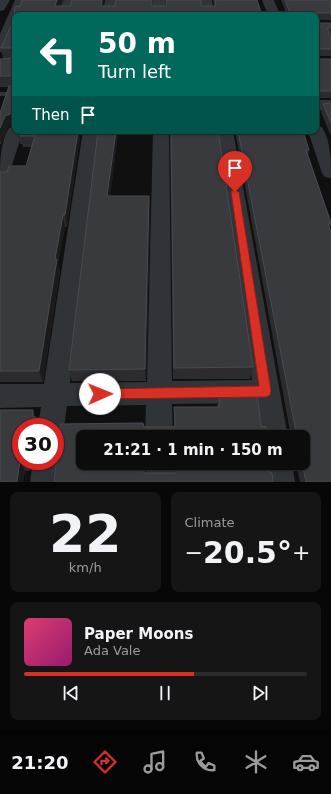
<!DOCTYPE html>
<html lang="en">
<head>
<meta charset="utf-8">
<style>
	:root { --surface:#0c0c0d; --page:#151516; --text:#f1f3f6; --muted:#9a9b9d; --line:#2c2c2e; --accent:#d93025 }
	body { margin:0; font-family:"DejaVu Sans",sans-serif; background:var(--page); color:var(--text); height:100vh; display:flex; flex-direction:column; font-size:15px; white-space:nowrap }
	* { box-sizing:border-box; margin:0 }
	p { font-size:13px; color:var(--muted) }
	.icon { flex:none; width:22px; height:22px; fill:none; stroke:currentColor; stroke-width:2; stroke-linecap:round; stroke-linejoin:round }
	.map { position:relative; height:482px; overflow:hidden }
	.panel { display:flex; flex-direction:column; gap:10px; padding:10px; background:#070707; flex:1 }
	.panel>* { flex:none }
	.guide { position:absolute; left:12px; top:12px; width:307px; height:122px; border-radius:8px; box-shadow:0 1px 3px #0004,0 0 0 1px var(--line); background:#00695c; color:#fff; overflow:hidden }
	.speed { position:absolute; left:12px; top:418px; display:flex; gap:8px; font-size:20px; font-weight:700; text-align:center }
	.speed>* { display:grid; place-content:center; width:52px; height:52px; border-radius:50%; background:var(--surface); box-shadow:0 1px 3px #0004,0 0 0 1px var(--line); line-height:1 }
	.speed .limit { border:6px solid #d22; background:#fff; color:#111 }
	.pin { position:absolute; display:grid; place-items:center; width:34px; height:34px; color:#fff; margin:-41px -17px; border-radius:50% 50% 50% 0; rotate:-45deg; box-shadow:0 0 4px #0007 }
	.pin .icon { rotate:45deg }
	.me { position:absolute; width:44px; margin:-22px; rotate:89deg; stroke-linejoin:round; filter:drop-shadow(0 0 3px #0008) }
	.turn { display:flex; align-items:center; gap:14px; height:84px; padding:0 20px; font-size:18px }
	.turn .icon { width:52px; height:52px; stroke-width:2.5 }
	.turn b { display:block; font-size:28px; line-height:34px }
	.then { display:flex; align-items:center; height:38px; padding:0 20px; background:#0003; gap:8px; font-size:15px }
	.big { font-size:30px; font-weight:600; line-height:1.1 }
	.panel .widget { flex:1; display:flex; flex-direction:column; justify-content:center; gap:6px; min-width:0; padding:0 14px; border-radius:8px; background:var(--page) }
	.panel .dial { align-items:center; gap:0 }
	.dial b { font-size:52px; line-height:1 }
	.song { display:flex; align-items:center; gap:12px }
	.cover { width:48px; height:48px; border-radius:6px; background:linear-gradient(135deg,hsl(340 70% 55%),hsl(320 70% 35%)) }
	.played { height:4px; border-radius:2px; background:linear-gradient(90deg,var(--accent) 60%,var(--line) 60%) }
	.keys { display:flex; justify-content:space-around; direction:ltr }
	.heat { display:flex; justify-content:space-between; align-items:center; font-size:22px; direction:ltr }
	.panel .tiles { flex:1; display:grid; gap:10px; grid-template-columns:1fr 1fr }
	.widget:last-child { grid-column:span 2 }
	.trip { position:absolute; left:76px; top:430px; width:234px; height:40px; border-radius:8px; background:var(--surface); box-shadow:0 1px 3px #0004,0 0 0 1px var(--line); font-weight:600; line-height:40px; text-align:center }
	.tabs { display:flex; height:64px; justify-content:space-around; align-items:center; background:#050505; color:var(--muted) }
	.tabs .icon { width:28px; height:28px }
	.tabs .active { color:var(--accent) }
	.tabs b { font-size:18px; color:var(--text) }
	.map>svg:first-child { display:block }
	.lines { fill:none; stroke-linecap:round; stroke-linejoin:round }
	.service { fill:#303337; fill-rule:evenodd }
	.minor { fill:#303337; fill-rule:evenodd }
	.wall { fill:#2c2c30 }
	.shaded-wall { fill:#1b1b1e }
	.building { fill:#383a3e; stroke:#484b51 }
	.route { fill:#d93025; stroke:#8d1f18 }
</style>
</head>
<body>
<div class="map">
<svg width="331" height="482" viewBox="0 0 331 482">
	<rect width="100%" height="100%" fill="#101011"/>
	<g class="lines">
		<path class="service" d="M0 92H15V96H0Z"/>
		<path class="minor" d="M0 0H10L4 10 0 11Z
			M15 0H27L20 15H15V28L6 48 5 51 0 52V34Z
			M63 0H75L70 15H58Z
			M105 0H117L115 15H103Z
			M153 0H165V15H153Z
			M200 0H212L214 15H202Z
			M262 0H274L280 15H268Z
			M316 100H331V110H316Z
			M316 125 322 127C331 142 331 160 331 178L325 177 322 173 308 131H316Z
			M15 126V131H23L9 174 6 178 0 179C0 161 0 143 9 128Z
			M83 131H99L70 383 147 382 153 131H169L172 381 252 380 217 131H233L288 437H260L256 403 172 404 173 437H145L146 405 67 406 64 427 60 436 55 438V427H38L41 407 0 408V384H44Z
			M55 450 57 451 61 461 58 482H30L33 461H55Z
			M146 463H174V482H146Z
			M264 463H292L295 482H267Z"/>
	</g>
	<path class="wall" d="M22 0H62L60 6H70L72 0H104L103 6H115L116 0H152V6H166V0H201V6H214L213 0H257L262 15H15V125L8 127 1 144H0V113L9 87H0V59H6L3 58 1 48 14 19 15 7 20 6Z
		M281 0H331V20H316V23H331V35H330L331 37V56H316V59H331V98H318L316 93V15H287Z
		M331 103V134H330L321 112 323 104Z
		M81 131 67 227H65L58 264 60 271 43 382H0V172H7L26 166 31 147H23L22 144H20L18 133Z
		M98 131H152L151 132 118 133 110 196H149L150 208 146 381H72L69 370Z
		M170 131 253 367 250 379H173Z
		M235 131H303L309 150 308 155 331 223 330 229 331 482H300L296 463H303V437H291Z
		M219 393H257L261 426 266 427 267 437H83V463H145V473H175V463H267L269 472 272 473 273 482H54L61 424 143 423 144 427H173L174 426V407H217Z
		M0 410H33L39 427H21V461H31L30 471H25L23 482H0Z"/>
	<path class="shaded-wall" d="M57 0H62L57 15 55 6Z
		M102 0H104L102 15 101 6Z
		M12 113 15 125 8 127 1 144 0 140V128L5 116Z
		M78 131H81L67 227 65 215Z
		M116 131H118V133L109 208 107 196Z
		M149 196 150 208 146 381 145 369Z
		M63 215 65 227 58 264 60 271 43 382 39 371 55 259Z
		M33 410 37 422 39 427H34L33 417Z
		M20 460 25 471 23 482H17Z
		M26 461H31L30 471Z"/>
	<path class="building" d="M22 0H57L55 6H70L72 0H102L101 6H115L116 0H152V6H166V0H201V6H216L215 0H257L262 15H15V118H14V115L12 113 5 116 0 128V113L9 86H14V81L12 80 13 76H0V59L14 58V48H1L14 19 15 7 20 6Z
		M285 0H331V13H316V23H331V28H327L331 37V49H316V59H331V91H320L316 82V15H291Z
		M331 103V123L323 104Z
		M18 131H78L65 215H63L55 259H57L39 371H0V172H7L9 166H26L35 136H20L21 133H18Z
		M98 131H116L107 196H149L145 369 69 370Z
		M171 131H218L253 367 174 368Z
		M238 131H303L309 150H306L331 223V224H328L331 232V482H306L302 463H303V437H297Z
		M219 393H257L261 426 266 427 267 437H83V463H144V473H175V463H267L269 472 272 473 273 482H54L61 424 143 423 144 427H173L175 426 174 407H219Z
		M0 410H33V417H36L34 427H21V460H20L17 482H0Z"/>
	<path class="route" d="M232 190H235L239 192 271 391 270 395 266 397 100 399 96 398 94 394 96 390 100 389 259 386 231 192Z"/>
</svg>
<div class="speed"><div class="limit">30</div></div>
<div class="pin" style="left:235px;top:192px;background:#d93025"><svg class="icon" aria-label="arrive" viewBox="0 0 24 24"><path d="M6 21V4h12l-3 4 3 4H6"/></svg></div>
<svg class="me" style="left:100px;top:394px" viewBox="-20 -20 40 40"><circle r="19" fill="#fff"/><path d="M0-13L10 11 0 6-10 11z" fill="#d93025"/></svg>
<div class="trip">21:21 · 1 min · 150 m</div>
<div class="guide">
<div class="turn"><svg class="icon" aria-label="left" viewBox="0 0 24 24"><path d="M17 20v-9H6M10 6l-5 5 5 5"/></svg><div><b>50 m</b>Turn left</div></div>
<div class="then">Then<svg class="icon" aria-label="arrive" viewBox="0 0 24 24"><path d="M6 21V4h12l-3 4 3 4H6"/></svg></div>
</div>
</div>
<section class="panel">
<div class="tiles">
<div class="widget dial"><b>22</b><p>km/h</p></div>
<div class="widget"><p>Climate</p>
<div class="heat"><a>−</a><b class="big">20.5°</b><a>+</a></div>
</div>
<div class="widget">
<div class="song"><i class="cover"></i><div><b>Paper Moons</b><p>Ada Vale</p></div></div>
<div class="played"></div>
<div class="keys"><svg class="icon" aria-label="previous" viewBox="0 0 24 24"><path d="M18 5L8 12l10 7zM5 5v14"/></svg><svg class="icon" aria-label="pause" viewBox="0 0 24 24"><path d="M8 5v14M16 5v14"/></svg><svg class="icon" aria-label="next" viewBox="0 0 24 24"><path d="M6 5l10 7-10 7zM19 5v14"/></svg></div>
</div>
</div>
</section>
<nav class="tabs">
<b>21:20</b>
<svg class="icon active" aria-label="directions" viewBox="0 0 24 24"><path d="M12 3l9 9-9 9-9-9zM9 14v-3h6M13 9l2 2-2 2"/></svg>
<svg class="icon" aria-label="music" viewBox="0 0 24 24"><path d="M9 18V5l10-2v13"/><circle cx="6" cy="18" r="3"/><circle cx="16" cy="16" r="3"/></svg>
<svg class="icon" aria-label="phone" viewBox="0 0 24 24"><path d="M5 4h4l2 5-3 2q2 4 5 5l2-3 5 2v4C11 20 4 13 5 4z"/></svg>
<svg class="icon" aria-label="climate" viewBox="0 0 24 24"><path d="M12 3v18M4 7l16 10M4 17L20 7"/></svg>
<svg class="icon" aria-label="car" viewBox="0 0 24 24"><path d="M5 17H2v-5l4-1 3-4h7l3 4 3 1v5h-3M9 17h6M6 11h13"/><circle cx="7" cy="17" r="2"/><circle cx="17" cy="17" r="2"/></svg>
</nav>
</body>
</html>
